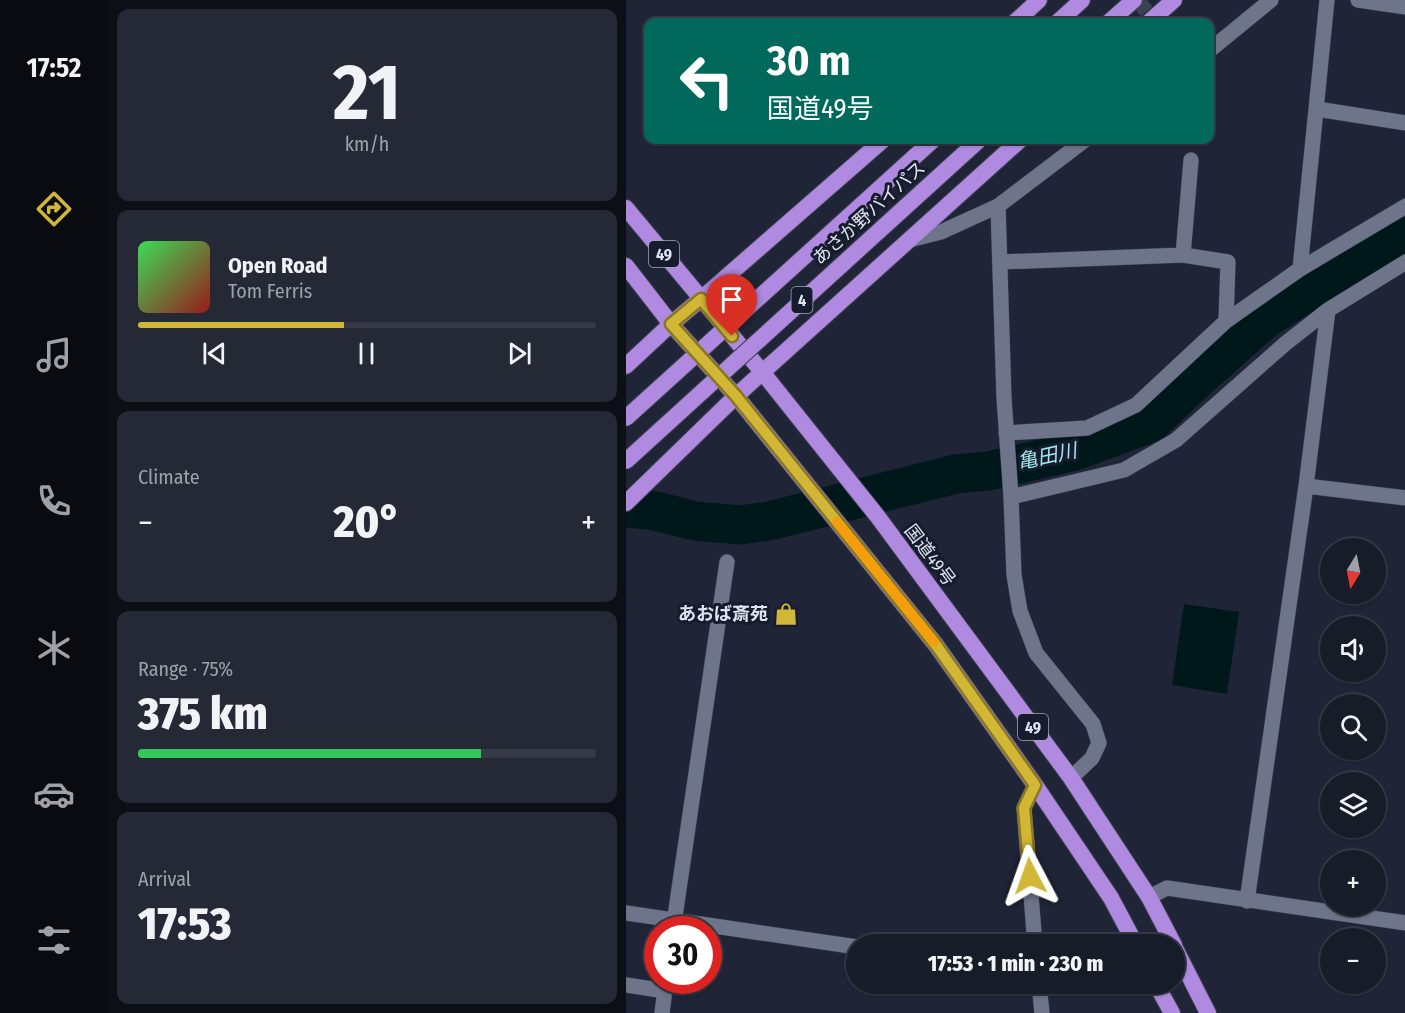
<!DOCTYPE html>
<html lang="en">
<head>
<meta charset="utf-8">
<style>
	:root { --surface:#171c29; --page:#242935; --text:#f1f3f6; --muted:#9ea1a8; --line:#363a46; --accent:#d2b736 }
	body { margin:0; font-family:"Fira Sans Condensed","Noto Sans JP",sans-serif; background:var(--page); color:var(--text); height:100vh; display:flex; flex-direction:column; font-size:22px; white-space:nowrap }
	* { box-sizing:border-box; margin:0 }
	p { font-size:20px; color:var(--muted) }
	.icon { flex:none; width:33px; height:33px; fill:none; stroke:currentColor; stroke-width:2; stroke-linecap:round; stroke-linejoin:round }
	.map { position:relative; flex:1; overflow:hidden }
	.drawer { display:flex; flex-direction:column; gap:9px; padding:9px; background:#0d0f17; width:518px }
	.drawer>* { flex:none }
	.top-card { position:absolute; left:18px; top:18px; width:570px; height:126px; border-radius:12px; box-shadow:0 2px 4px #0004,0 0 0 2px var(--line); background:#00695c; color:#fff; overflow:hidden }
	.needle { width:39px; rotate:190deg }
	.controls { position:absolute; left:694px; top:538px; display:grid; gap:12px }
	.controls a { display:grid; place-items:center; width:66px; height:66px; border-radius:50%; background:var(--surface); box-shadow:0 2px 4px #0004,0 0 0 2px var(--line); font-size:30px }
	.speed { position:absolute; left:18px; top:916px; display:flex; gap:12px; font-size:30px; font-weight:700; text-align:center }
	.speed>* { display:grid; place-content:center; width:78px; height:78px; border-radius:50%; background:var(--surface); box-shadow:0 2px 4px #0004,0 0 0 2px var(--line); line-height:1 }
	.speed .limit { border:9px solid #d22; background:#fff; color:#111 }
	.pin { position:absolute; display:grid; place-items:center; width:51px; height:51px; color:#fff; margin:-62px -26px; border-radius:50% 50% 50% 0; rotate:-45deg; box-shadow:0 0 6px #0007 }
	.pin .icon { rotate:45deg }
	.me { position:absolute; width:66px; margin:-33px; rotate:356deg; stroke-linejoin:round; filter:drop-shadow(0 0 4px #0008) }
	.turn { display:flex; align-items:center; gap:21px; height:126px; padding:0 24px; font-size:27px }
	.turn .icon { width:78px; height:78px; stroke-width:2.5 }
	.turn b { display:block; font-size:42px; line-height:51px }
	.big { font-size:45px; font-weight:800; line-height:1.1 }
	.drawer .tile { flex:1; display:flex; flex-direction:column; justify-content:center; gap:9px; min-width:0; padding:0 21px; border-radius:12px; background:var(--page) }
	.drawer .dial { align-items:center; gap:0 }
	.dial b { font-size:78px; line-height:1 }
	.song { display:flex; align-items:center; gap:18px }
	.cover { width:72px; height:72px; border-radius:9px; background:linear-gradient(135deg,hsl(130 70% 55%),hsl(0 70% 35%)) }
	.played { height:6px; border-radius:3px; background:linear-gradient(90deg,var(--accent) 45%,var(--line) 45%) }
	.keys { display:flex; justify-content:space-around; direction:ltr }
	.heat { display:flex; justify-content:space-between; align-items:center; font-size:33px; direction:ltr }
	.charge { height:9px; border-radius:4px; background:linear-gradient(90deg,#34c759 75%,var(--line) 0) }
	.trip { position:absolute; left:220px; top:934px; width:339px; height:60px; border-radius:30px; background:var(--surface); box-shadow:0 2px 4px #0004,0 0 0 2px var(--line); font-weight:800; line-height:60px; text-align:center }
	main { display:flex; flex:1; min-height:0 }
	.tabs { display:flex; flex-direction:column; width:108px; justify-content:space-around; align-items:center; background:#090b10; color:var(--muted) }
	.tabs .icon { width:42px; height:42px }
	.tabs .active { color:var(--accent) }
	.tabs b { font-size:27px; color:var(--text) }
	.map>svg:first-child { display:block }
	.water { fill:#00181a }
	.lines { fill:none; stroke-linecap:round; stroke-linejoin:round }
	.river { stroke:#00181a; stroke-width:39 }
	.minor-tunnel { stroke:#3c4253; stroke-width:15; stroke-dasharray:15 8; stroke-linecap:butt }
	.minor-casing { stroke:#3d4150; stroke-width:16 }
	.trunk-casing { stroke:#3d4150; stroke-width:18 }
	.minor { stroke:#6e758a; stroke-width:15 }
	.trunk { stroke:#af8ae0; stroke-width:16 }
	.trunk-bridge-casing { stroke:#3d4150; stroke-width:18; stroke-linecap:butt }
	.trunk-bridge { stroke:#af8ae0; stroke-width:16 }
	.route-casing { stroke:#887723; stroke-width:15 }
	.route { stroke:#d2b736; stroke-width:10 }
	.slow { stroke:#f59e0b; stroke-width:10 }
	.labels { text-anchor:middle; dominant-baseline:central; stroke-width:6; stroke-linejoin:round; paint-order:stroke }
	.shield { fill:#161c2d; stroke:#a3a8b6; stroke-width:1.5 }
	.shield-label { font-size:16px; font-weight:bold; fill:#e0e4f0 }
	.street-label { font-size:18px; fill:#e0e4f0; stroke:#161c2d }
	.poi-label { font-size:18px; font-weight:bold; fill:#e0e4f0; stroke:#161c2d; text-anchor:end }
	.water-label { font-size:20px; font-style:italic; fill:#9fe7ec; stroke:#161c2d }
</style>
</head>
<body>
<main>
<nav class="tabs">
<b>17:52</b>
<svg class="icon active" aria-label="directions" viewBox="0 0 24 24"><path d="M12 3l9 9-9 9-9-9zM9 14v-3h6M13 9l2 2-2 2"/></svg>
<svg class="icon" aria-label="music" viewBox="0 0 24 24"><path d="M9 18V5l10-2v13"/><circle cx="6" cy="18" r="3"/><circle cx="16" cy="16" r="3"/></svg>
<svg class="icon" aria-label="phone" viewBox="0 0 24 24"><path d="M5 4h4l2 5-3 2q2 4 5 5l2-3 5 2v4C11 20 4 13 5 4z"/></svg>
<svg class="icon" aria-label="climate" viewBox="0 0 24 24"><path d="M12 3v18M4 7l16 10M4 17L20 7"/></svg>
<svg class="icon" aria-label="car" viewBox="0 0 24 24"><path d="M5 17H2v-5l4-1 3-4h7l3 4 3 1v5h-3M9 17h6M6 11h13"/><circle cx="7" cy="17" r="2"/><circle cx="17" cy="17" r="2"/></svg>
<svg class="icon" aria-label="filters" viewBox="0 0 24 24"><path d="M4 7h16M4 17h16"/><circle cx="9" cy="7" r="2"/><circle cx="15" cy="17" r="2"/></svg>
</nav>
<section class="drawer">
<div class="tile dial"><b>21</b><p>km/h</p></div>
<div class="tile">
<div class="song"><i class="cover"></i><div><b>Open Road</b><p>Tom Ferris</p></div></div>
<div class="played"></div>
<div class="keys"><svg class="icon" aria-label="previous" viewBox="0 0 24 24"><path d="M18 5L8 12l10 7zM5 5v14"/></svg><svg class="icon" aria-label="pause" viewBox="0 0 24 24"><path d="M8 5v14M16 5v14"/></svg><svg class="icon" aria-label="next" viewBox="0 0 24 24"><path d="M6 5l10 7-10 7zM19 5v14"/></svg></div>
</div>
<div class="tile"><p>Climate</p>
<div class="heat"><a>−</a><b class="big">20°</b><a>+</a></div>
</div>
<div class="tile"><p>Range · 75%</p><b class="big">375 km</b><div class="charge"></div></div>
<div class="tile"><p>Arrival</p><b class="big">17:53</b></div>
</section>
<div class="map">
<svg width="780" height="1013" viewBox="0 0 780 1013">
	<rect width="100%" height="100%" fill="#1f2537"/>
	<path class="water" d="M558 604 613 612 601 694 546 685Z"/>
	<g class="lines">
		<path class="river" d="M0 508 30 511 69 521 114 525 143 521 330 474 363 471 449 451 525 423 567 383 639 319 780 230"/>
		<path class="minor-tunnel" d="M511 0 530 22"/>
		<g class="minor-casing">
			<path id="minor" d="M732 0 780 7
				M584 50 645 0
				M691 109 780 123
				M283 240 315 232 372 206
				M557 255 565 160
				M374 262 557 255 602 262 600 321
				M674 269 701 0
				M380 433 461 428 510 405 600 321 674 269 780 206
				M680 486 780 498
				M385 497 498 470 550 440 660 343 702 310 780 262
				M445 778 466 758 473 743 467 724 410 653 394 611 388 575 385 497 378 398 372 206 459 140
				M523 897 541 888 780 923
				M621 901 680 486 702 310
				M0 913 231 947
				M47 930 101 562
				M409 945 398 808 409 785
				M413 984 416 1013
				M0 985 39 991
				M36 1013 40 981"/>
		</g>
		<g class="trunk-casing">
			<path id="trunk" d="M389 22 413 0
				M432 22 456 0
				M483 22 508 0
				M523 22 548 0
				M0 208 137 373 252 517 445 778 523 897 548 945
				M0 266 45 324 110 396 310 645 409 785 485 898 510 945
				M0 366 45 324 75 299 257 140
				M0 503 110 396 394 140
				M549 948 582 1013
				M530 984 546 1013"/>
		</g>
		<use href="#minor" class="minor"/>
		<use href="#trunk" class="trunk"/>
		<g class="trunk-bridge-casing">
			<path id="trunk-bridge" d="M0 418 307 140
				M0 461 353 140"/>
		</g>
		<use href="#trunk-bridge" class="trunk-bridge"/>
	</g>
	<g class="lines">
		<g class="route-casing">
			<path id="route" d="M106 336 75 299 45 324 110 396 310 645 409 785 398 808 404 876"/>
		</g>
		<use href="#route" class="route"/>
		<path class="slow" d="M211 522 308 642"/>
	</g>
	<defs>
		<g id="shop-bare" transform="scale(1.8)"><path d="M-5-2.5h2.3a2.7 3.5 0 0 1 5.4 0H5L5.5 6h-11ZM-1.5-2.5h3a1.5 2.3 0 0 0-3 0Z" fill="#d2b736" stroke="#161c2d" stroke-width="2.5" paint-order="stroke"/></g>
	</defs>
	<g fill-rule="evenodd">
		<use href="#shop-bare" x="160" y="614"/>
	</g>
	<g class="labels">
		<g class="shield">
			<rect x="23" y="241" width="30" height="26" rx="4.5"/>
			<rect x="165.5" y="287" width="21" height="26" rx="4.5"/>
			<rect x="392" y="714" width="30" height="26" rx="4.5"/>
		</g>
		<g class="shield-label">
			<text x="38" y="254">49</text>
			<text x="176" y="300">4</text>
			<text x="407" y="727">49</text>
		</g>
		<g class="street-label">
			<text transform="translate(243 213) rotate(-42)">あさか野バイパス</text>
			<text transform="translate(304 555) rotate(53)">国道49号</text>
		</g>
		<g class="poi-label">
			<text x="142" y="614">あおば斎苑</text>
		</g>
		<g class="water-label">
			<text transform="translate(421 456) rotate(-12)">亀田川</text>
		</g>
	</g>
</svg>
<div class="controls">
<a><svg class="needle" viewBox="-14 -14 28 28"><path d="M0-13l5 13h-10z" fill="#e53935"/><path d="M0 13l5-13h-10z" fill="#9ea1a8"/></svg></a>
<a><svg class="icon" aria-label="sound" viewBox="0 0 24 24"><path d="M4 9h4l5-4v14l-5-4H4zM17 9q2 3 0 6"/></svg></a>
<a><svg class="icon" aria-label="search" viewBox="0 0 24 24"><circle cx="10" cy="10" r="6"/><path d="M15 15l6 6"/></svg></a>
<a><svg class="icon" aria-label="layers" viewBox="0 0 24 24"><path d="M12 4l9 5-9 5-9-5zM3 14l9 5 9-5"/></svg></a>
<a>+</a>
<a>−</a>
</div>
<div class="speed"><div class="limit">30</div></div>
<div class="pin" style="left:106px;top:336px;background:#d93025"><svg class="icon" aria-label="arrive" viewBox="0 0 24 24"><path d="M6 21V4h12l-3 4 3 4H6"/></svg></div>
<svg class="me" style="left:404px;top:876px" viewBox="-20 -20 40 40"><path d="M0-17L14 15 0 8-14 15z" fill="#d2b736" stroke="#fff" stroke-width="4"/></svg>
<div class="trip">17:53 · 1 min · 230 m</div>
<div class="top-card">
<div class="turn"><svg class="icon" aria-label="left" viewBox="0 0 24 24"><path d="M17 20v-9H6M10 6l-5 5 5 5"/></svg><div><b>30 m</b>国道49号</div></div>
</div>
</div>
</main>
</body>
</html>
